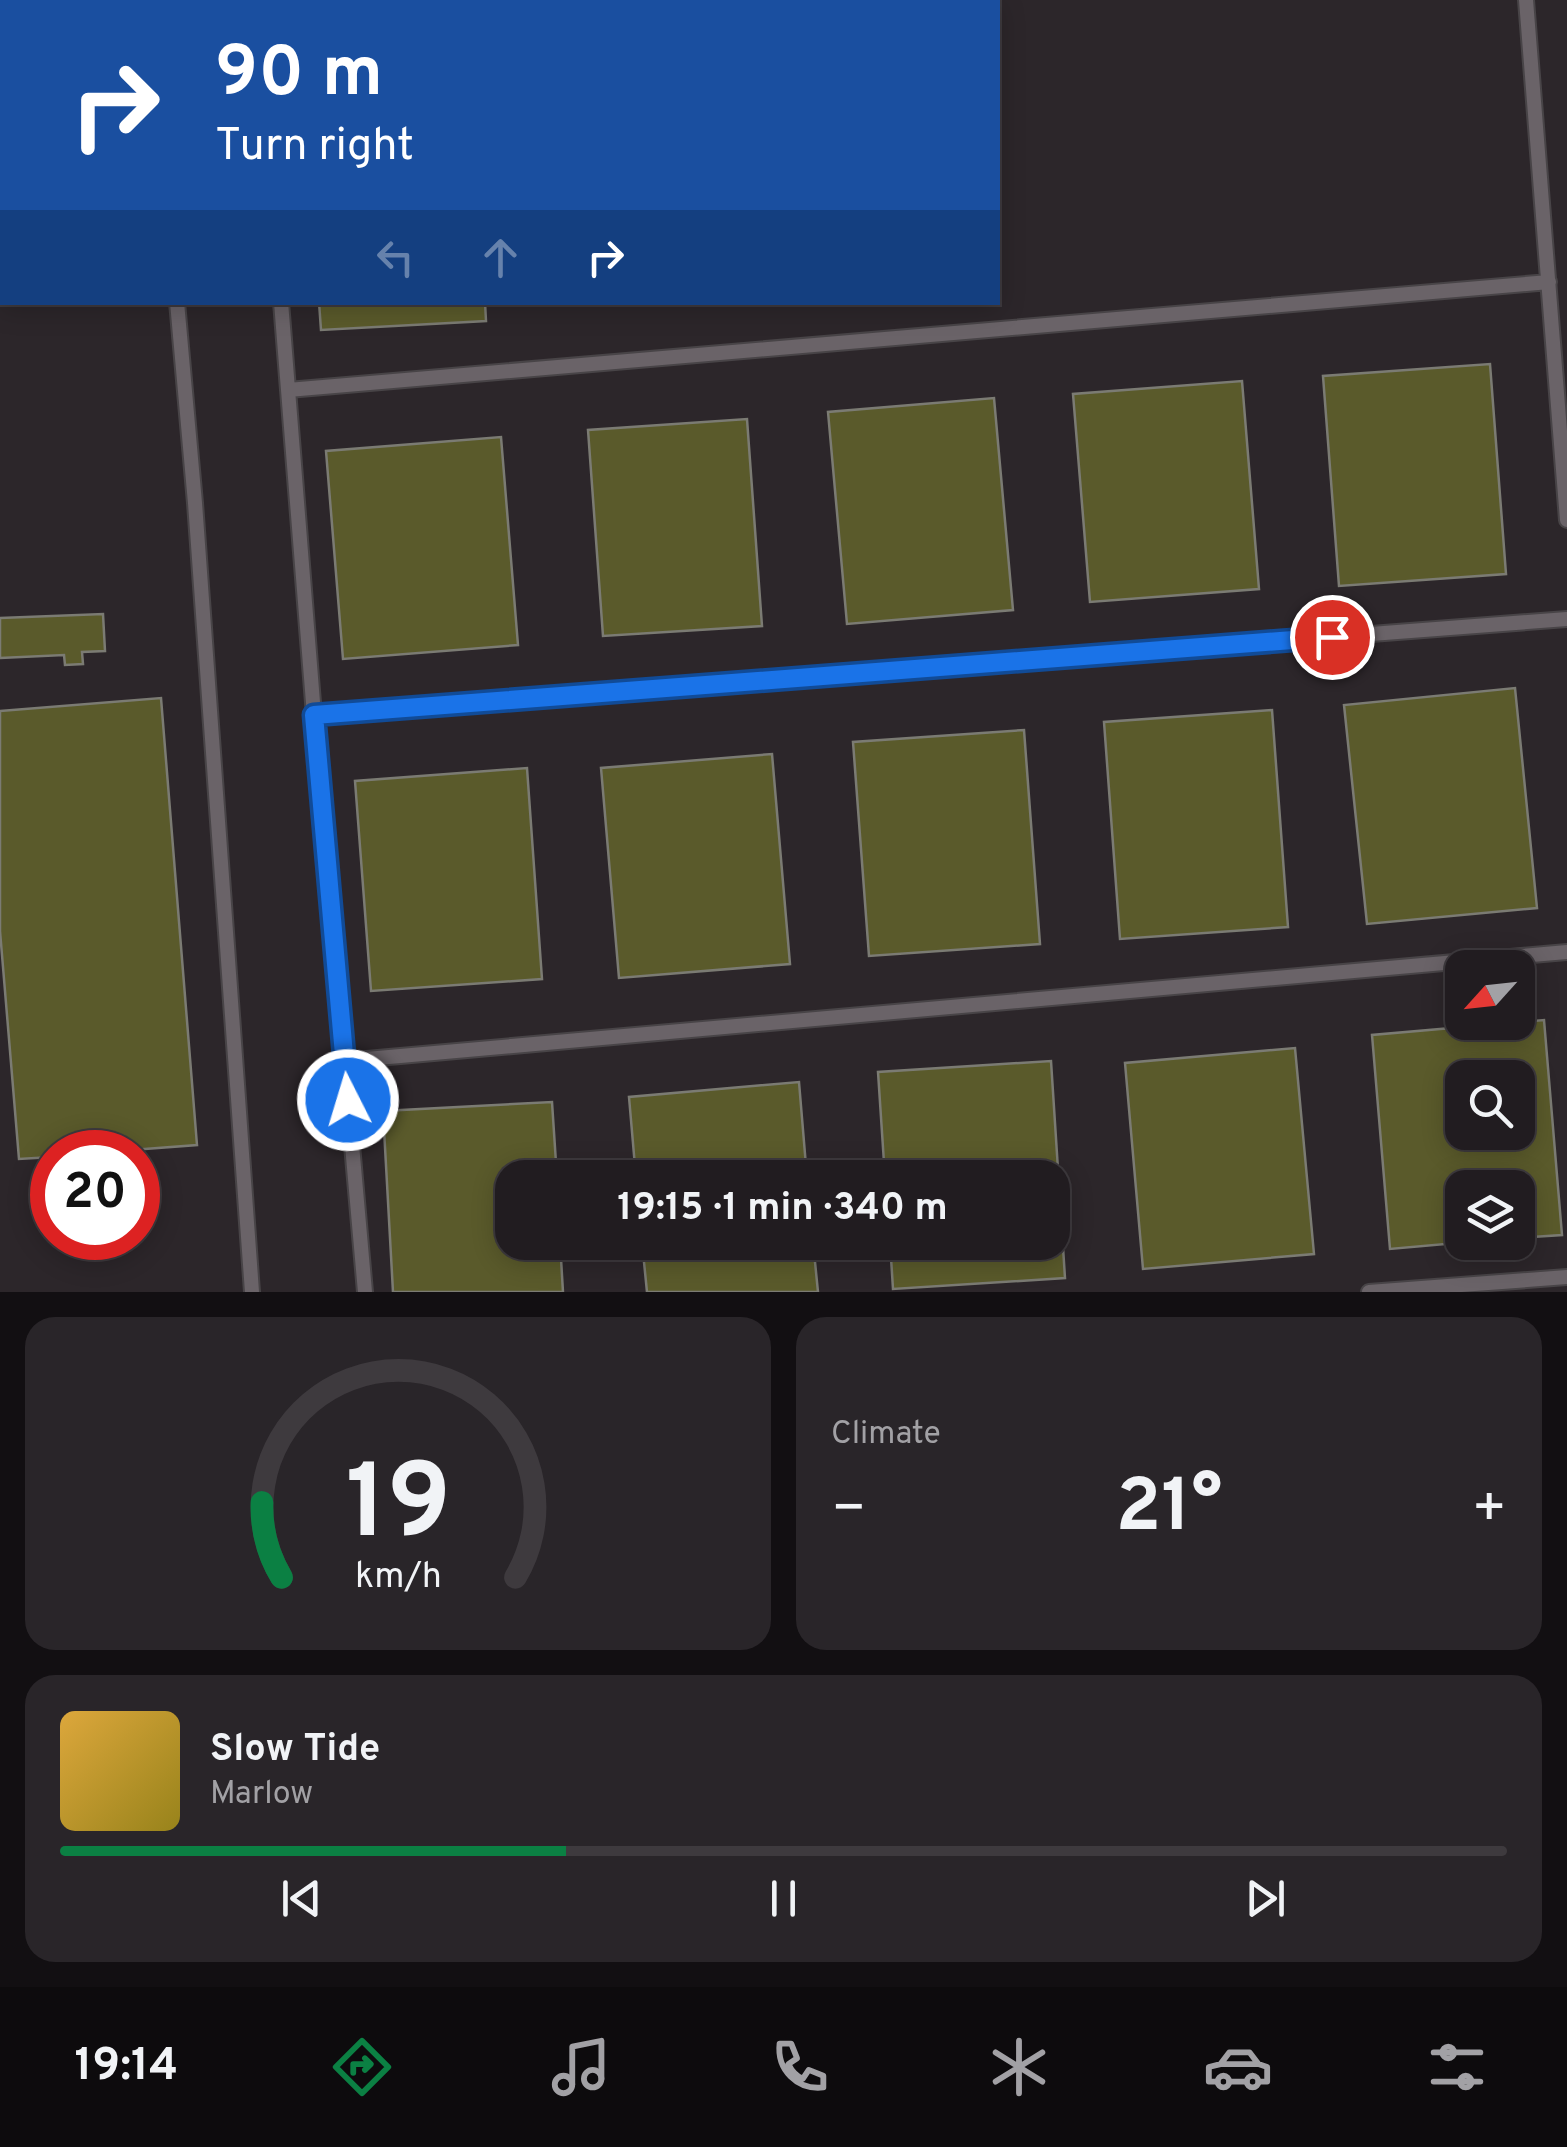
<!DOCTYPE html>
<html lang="en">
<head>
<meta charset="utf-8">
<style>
	:root { --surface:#211c20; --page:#292529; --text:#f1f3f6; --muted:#a2a1a5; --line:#3e3a3e; --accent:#0b8043 }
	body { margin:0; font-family:Overpass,sans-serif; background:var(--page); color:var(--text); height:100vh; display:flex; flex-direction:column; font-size:38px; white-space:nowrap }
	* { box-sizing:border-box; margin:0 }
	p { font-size:32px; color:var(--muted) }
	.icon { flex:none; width:55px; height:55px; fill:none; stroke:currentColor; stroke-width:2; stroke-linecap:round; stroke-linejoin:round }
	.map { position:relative; height:1292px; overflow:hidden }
	.drawer { display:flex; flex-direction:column; gap:25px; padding:25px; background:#120f12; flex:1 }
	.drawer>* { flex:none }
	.banner { position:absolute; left:0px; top:0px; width:1000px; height:305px; box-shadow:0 5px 25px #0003,0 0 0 2px var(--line); background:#1a4fa0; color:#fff; overflow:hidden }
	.needle { width:65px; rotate:243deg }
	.controls { position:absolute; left:1445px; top:950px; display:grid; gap:20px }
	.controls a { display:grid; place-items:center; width:90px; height:90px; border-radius:20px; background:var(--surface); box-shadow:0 5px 25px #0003,0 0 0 2px var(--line); font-size:50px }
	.speed { position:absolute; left:30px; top:1130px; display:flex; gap:20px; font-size:50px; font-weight:700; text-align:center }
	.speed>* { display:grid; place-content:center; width:130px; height:130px; border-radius:50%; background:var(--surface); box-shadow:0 5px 25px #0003,0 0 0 2px var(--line); line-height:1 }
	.speed .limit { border:15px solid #d22; background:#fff; color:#111 }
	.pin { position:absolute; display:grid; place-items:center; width:85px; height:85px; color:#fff; margin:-42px; border:5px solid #fff; border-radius:50%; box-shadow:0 2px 10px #0007 }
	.me { position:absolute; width:110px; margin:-55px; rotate:355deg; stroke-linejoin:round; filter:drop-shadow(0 0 8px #0008) }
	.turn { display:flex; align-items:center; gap:35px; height:210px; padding:0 50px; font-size:45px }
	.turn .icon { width:130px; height:130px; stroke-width:2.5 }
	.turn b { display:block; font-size:70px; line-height:85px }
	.lanes { display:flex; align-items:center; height:95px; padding:0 50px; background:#0003; justify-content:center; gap:50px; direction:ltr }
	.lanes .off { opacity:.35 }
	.big { font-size:75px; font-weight:700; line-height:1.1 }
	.drawer .widget { flex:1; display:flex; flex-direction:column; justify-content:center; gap:15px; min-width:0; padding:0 35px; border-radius:30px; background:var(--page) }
	.drawer .dial { align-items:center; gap:0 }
	.dial svg { height:260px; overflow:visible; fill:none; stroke:var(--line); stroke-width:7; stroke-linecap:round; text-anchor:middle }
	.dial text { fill:var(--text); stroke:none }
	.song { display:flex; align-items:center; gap:30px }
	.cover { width:120px; height:120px; border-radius:15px; background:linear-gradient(135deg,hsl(40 70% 55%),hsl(50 70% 35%)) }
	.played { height:10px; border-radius:5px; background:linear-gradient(90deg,var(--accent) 35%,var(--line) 35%) }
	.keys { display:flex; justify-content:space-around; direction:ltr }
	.heat { display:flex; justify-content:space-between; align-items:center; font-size:55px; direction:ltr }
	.drawer .tiles { flex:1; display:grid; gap:25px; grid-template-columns:1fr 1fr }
	.widget:last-child { grid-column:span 2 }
	.trip { position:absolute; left:495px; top:1160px; width:575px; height:100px; border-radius:30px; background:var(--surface); box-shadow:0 5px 25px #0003,0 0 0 2px var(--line); font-weight:700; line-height:100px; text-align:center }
	.menu { display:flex; height:160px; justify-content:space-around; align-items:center; background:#0d0b0d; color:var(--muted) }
	.menu .icon { width:70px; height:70px }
	.menu .on { color:var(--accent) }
	.menu b { font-size:45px; color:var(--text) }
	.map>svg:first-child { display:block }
	.building { fill:#5a5a2b; stroke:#7b7b73; stroke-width:2.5; fill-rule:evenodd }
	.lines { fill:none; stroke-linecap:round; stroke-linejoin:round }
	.service-casing { stroke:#484447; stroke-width:18 }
	.service { stroke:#6a6368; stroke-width:14 }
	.route-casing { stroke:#114b97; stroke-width:25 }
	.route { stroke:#1a73e8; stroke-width:18 }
</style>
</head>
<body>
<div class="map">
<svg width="1567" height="1292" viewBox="0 0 1567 1292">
	<rect width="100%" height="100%" fill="#2c262a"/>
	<path class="building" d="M0 0H22V2H2V94H0Z
		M319 302H485L486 321 321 330Z
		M1490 364 1506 574 1339 586 1323 376Z
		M1242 381 1259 589 1090 602 1073 394Z
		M994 398 1013 610 847 624 828 412Z
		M747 419 762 626 603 636 588 430Z
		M501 437 518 645 343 659 326 451Z
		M103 614 105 651 82 652 83 664 65 665 64 655 0 658V618Z
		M1515 688 1537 908 1367 924 1344 705Z
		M161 698 197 1145 105 1152H52V1157L19 1159 0 931V711Z
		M1272 710 1288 927 1120 939 1104 722Z
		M1024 730 1040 944 869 956 853 742Z
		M772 754 790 964 619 978 601 768Z
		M527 768 542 979 371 991 355 781Z
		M1544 1020 1562 1235 1518 1238V1188H1462V1242H1468L1390 1249 1372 1035ZM1462 1078H1518V1132H1462Z
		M1295 1048 1314 1254 1143 1269 1125 1063Z
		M1051 1061 1065 1278 893 1289 890 1242H1052V1178H885L878 1072Z
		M799 1082 807 1178H636L629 1097Z
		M552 1102 557 1178H512V1242H560L563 1292H393L383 1111Z
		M642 1242H813L818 1292H647Z"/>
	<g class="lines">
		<g class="service-casing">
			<path id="service" d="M151 0 152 2
				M257 0V2
				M1526 0 1567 520
				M908 2 939 0
				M177 302 195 503 252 1292
				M281 302 314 715 365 1292
				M288 390 1549 282
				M314 715 1567 619
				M344 1061 1567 952
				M1369 1292 1567 1277"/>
		</g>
		<use href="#service" class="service"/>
	</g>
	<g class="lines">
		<g class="route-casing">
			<path id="route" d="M348 1100 314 715 1332 637"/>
		</g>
		<use href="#route" class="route"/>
	</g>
</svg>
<div class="controls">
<a><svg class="needle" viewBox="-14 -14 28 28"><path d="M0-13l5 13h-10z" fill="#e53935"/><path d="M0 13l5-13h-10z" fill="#a2a1a5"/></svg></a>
<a><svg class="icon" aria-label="search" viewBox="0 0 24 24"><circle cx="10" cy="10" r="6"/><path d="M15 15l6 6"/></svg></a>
<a><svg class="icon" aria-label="layers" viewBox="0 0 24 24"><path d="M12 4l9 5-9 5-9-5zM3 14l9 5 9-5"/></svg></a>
</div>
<div class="speed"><div class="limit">20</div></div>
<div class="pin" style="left:1332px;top:637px;background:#d93025"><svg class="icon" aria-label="arrive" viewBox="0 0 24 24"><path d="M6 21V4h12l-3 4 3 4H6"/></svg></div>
<svg class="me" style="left:348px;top:1100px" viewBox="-20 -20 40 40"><circle r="17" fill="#1a73e8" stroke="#fff" stroke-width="3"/><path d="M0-11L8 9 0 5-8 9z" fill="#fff"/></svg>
<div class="trip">19:15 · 1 min · 340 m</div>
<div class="banner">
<div class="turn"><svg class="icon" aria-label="right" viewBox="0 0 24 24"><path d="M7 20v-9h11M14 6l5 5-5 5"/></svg><div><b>90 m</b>Turn right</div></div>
<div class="lanes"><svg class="icon off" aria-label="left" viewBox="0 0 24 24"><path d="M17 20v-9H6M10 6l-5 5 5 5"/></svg><svg class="icon off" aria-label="ahead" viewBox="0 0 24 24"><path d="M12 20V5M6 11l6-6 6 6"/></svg><svg class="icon" aria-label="right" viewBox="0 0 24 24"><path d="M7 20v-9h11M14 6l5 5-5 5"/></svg></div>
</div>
</div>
<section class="drawer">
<div class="tiles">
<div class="widget dial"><svg viewBox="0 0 100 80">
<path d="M14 69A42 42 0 1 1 86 69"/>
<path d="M14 69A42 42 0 0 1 8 46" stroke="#0b8043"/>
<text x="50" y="56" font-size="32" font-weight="700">19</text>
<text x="50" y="72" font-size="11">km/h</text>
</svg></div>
<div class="widget"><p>Climate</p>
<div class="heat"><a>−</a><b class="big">21°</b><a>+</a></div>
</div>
<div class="widget">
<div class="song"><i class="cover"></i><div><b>Slow Tide</b><p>Marlow</p></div></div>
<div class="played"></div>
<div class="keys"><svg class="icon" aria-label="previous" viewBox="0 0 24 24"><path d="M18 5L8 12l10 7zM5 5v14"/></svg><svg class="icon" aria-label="pause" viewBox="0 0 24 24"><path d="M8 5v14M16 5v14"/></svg><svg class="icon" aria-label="next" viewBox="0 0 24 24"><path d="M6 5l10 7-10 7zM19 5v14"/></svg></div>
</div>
</div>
</section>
<nav class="menu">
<b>19:14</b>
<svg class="icon on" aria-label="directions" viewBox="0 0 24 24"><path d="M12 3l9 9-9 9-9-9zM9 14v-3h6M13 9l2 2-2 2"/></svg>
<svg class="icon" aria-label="music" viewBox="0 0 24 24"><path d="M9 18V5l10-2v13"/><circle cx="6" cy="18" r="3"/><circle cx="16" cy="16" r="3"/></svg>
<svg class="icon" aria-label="phone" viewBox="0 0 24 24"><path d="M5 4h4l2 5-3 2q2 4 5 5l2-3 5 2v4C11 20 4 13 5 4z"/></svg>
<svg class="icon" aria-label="climate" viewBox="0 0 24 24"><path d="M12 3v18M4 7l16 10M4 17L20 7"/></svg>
<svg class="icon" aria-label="car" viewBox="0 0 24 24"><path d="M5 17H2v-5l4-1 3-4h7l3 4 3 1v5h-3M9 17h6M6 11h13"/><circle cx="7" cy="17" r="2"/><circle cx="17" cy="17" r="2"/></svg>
<svg class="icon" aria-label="filters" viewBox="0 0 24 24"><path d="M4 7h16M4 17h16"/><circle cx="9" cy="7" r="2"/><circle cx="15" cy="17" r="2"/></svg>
</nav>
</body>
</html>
